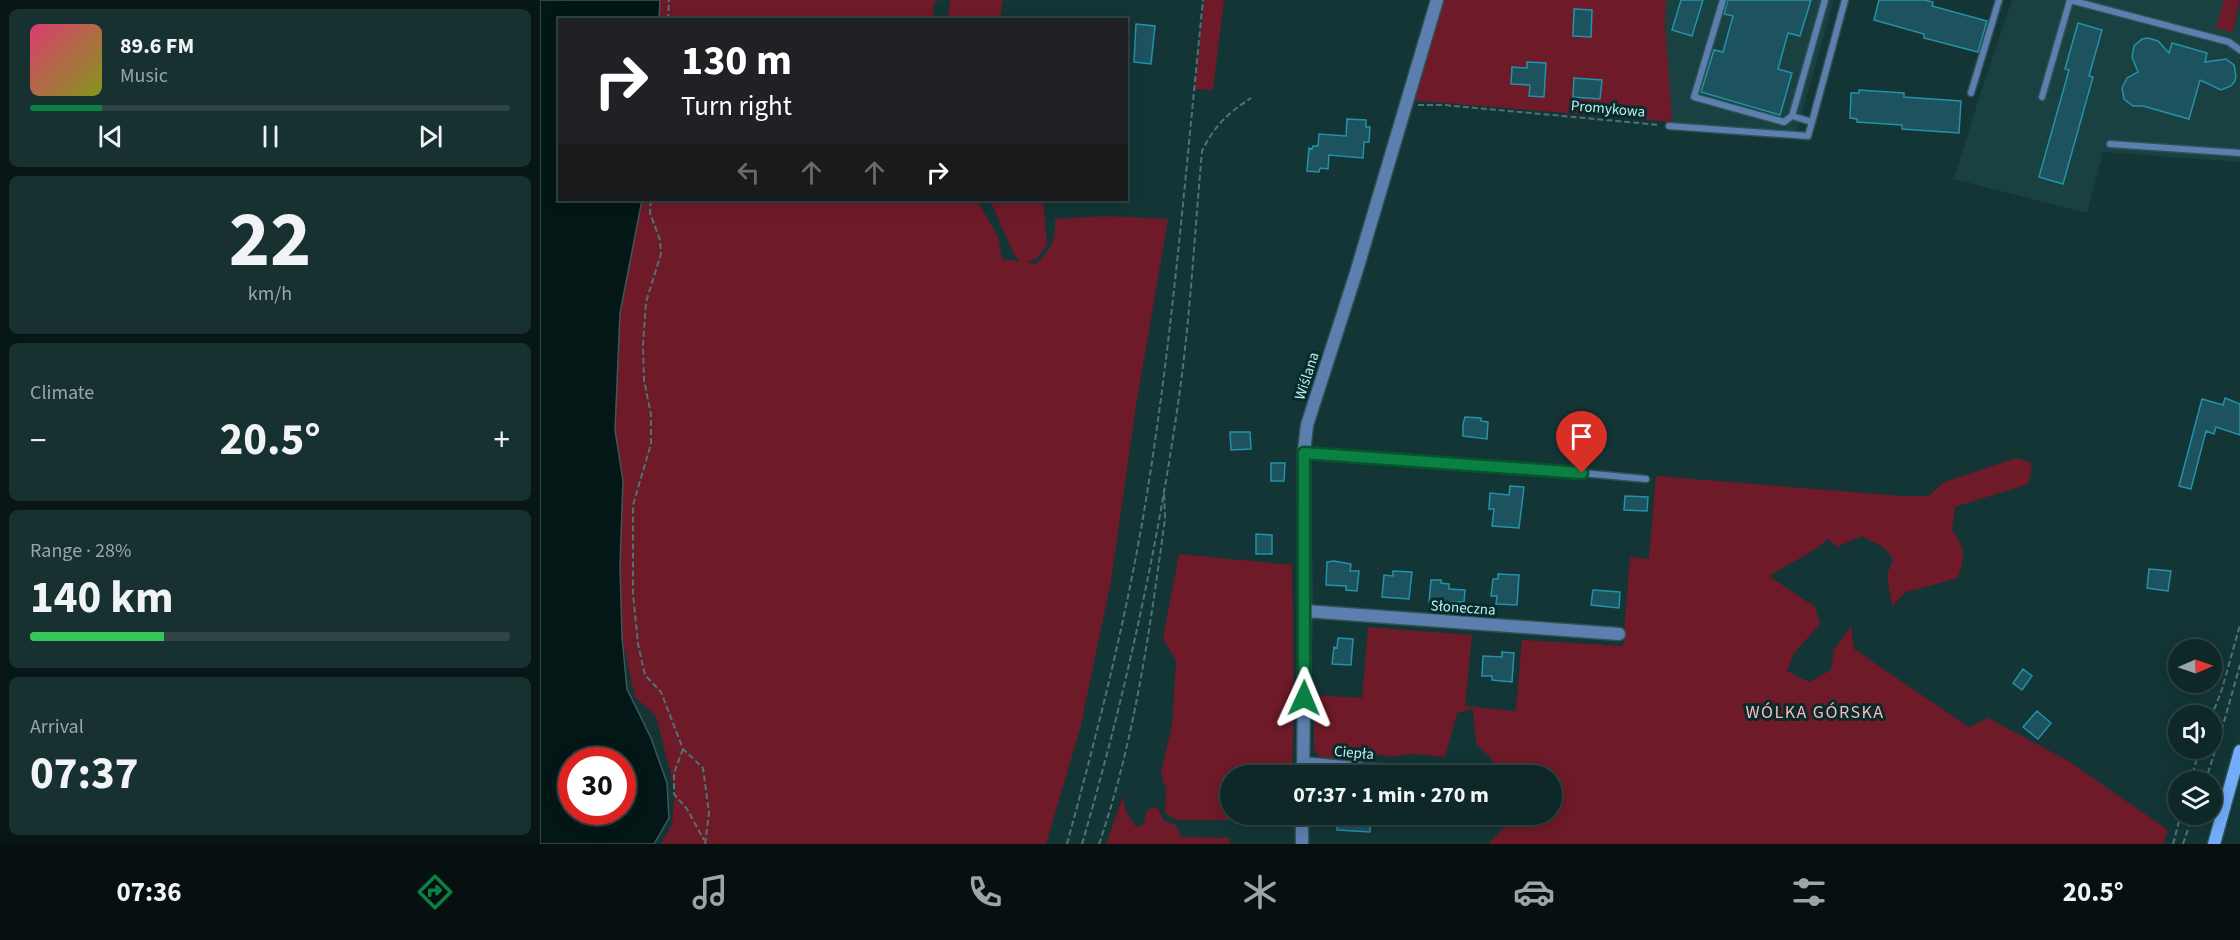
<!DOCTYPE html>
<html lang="en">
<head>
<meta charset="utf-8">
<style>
	:root { --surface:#0e2828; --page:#173030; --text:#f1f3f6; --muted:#9ba6a8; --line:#2e4445; --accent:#0b8043 }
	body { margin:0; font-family:"Source Sans 3",sans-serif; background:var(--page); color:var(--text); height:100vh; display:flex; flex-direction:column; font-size:22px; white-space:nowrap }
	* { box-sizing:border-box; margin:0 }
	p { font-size:20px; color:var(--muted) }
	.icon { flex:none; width:33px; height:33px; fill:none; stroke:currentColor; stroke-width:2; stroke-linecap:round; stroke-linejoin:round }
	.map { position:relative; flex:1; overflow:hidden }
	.panel { display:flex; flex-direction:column; gap:9px; padding:9px; background:#081616; width:540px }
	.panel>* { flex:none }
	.top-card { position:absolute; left:18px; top:18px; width:570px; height:183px; border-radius:0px; box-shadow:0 3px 15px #0003,0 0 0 2px var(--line); background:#202124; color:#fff; overflow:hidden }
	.needle { width:39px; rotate:88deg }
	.tools { position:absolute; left:1628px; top:639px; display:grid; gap:12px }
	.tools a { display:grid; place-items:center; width:54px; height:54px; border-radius:50%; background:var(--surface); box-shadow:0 3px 15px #0003,0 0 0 2px var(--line); font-size:30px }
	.speed { position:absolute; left:18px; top:747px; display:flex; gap:12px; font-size:30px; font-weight:700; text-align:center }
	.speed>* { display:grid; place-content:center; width:78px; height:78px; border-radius:50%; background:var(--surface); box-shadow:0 3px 15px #0003,0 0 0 2px var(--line); line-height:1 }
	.speed .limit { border:9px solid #d22; background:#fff; color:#111 }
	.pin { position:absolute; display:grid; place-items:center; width:51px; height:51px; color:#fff; margin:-62px -26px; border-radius:50% 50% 50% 0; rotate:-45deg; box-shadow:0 0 6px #0007 }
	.pin .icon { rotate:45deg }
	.me { position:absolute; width:66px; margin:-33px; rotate:1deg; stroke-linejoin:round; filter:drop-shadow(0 0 4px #0008) }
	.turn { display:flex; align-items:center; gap:21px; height:126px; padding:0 24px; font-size:27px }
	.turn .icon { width:78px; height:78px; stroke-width:2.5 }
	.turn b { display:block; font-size:42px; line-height:51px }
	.lanes { display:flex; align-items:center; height:57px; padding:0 24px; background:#0003; justify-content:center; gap:30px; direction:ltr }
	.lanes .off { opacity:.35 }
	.big { font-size:45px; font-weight:700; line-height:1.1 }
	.panel .widget { flex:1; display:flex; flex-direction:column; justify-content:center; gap:9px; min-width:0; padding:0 21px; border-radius:9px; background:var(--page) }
	.panel .dial { align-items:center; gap:0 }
	.dial b { font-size:78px; line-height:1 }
	.song { display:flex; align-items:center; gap:18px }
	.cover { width:72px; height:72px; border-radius:9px; background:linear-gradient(135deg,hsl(340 70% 55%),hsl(70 70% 35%)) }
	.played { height:6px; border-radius:3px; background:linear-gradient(90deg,var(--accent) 15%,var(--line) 15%) }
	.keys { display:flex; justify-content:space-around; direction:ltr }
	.heat { display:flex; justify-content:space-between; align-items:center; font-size:33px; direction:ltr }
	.charge { height:9px; border-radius:4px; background:linear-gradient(90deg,#34c759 28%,var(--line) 0) }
	.trip { position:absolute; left:680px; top:765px; width:342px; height:60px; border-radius:30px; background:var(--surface); box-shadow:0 3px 15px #0003,0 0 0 2px var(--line); font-weight:700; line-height:60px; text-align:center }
	.tabs { display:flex; height:96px; justify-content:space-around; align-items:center; background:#061010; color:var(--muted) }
	.tabs .icon { width:42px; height:42px }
	.tabs .active { color:var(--accent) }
	.tabs b { font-size:27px; color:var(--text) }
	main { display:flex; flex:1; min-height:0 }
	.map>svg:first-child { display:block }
	.built { fill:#194141 }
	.green { fill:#6e1a28 }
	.water { fill:#041717; stroke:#3c5858; stroke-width:1.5; fill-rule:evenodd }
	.building { fill:#1d525f; stroke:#2591a8; stroke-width:1.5 }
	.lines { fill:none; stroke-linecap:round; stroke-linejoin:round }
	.lane-casing { stroke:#2e5353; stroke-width:9 }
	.street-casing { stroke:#2e5353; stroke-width:15 }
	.secondary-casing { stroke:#2e5353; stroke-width:15 }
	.path { stroke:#4d7475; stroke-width:2; stroke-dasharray:6 3; stroke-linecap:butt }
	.lane { stroke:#5c7faf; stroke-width:6 }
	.street { stroke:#5c7faf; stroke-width:12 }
	.secondary { stroke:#73acf9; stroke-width:12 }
	.route-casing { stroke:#07532c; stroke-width:15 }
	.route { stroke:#0b8043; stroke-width:10 }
	.labels { text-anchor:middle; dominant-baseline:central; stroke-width:6; stroke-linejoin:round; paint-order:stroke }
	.street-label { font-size:15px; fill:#beeeee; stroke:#082b2c }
	.quarter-label { font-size:18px; letter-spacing:1.5px; fill:#fdb8bb; stroke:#082b2c }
</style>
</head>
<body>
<main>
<section class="panel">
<div class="widget">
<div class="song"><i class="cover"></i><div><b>89.6 FM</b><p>Music</p></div></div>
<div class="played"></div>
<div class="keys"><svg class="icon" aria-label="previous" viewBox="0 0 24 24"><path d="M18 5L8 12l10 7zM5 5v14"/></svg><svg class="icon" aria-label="pause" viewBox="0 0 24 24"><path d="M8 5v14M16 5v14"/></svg><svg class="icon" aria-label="next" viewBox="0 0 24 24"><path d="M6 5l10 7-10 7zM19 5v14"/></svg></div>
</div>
<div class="widget dial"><b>22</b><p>km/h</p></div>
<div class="widget"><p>Climate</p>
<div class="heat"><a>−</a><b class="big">20.5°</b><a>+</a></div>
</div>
<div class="widget"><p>Range · 28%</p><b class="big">140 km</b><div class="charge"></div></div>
<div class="widget"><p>Arrival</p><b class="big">07:37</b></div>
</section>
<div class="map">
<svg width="1700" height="844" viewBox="0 0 1700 844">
	<rect width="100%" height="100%" fill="#133536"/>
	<path class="built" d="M1126 0H1294L1257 131 1132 122 1125 24Z
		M1472 0H1684L1677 28 1693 32 1700 4V162L1563 152 1547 213 1414 179 1436 107Z"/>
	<path class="green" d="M120 0H398L393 5 394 19 119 20Z
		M410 0H463L460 19H408Z
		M664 0H684L673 90 655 89Z
		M900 0H1126L1125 24 1132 122 871 100Z
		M1684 0H1700L1693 32 1676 28Z
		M102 200H437L458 237 462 259 480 261 474 254 450 200H503L507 245 496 259 487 262 496 264C511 249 516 240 515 219L566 216 628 219 596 406 571 581 540 729 506 844H121L132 824 135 790 116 716 95 697 82 637 80 565 83 481 75 430 80 313Z
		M1476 458 1490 462 1492 469 1488 484 1415 507 1412 530C1426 550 1425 555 1418 578L1366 592 1352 606 1347 574 1353 560C1348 547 1334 543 1322 536L1297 547 1288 539 1274 550 1229 576 1275 607 1280 624 1254 653 1247 671 1269 682 1291 670 1294 650 1311 626 1314 649 1429 727 1448 718 1527 760 1628 830 1623 844H948L976 815 1011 814V776L990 775 993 770 989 768 975 772 958 771 950 757 936 743 933 709 917 713 905 757 872 754 851 757 837 754 821 762 780 757 774 749V695L822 698 828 627 932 635 925 706 976 711 982 640 1083 646 1090 557 1109 559 1116 476 1363 496H1389L1404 482Z
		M639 554 752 565 754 694 752 775 690 776V814L751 815V824L698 820H637L625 813 626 790 621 772 632 725 636 661 623 638Z
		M583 796 585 810 596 827 604 824 606 813 610 808H618L624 821 636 825 641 837 690 838 689 844H566Z"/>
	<path class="water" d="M0 0H120L119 19 20 20V200H102L80 313 75 430 83 481 80 565 82 637 87 689 111 738 127 783 129 818 114 844H0ZM32 760H82V812H32Z"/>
	<path class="building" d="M1141 0H1163L1152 36 1132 30Z
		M1188 0H1271L1260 36 1248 33 1238 69 1252 73 1240 115 1161 92 1174 50 1183 52 1193 16 1184 14Z
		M1339 0H1384L1393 2 1392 6 1447 21 1438 52 1384 38V34L1334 20Z
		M1034 9 1052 10 1051 37 1033 36Z
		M1538 23 1562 30 1549 76 1553 77 1523 184 1499 177 1529 70 1525 69Z
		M596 24 615 26 611 64 594 62Z
		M1608 38 1618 41 1629 53 1632 43 1667 53 1665 62 1686 59 1694 65 1696 76 1695 81 1691 86 1681 90 1660 80 1649 119 1603 106H1593L1584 99 1582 88 1587 78 1598 72 1592 57 1594 46 1602 39Z
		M987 62 1006 63 1004 97 989 96 990 85 971 84 972 67 987 68Z
		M1034 78 1062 80 1060 99 1033 97Z
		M1319 90 1364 93V97L1421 101 1419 133 1362 129V125L1317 122V119L1310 118 1311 93H1319Z
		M807 119 826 120V127H830L829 142H824L823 158 789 155 788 169 780 168 779 172 767 171 769 148 772 149 773 146H778L779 134 806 136Z
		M1685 398 1700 404V435L1676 427 1674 434 1666 431 1651 489 1639 486 1662 399 1683 405Z
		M925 417 941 418V421L948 422 947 439 923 436V424Z
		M690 432H710L711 449 691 450Z
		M731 463H745L744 481H731Z
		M970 486 984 487 979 528 952 526 954 509H949L950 493 969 495Z
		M1085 496 1108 497 1107 511 1084 510Z
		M716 534 732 535V554H716Z
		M794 561 811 564 810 571H819L817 591 806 590V586L786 585 787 562Z
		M1609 569 1631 571 1628 591 1607 588Z
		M853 571 872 572 869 599 842 597 844 575 853 576Z
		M958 574 979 575 977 605 956 604 957 596H951L953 579H958Z
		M891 580H901V583L909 584V589L925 590 924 602H889Z
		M1053 590 1080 592 1079 608 1051 605Z
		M798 638 813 639 811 665 792 664 794 647 797 648Z
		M962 652 974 653 972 682 952 680V676H942L943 656 962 657Z
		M1483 669 1492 676 1482 690 1473 683Z
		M1497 711 1511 723 1498 739 1483 727Z
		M798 814H831L830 832 797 830Z"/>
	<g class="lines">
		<g class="lane-casing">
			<path id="lane" d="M1183 0 1154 97 1244 122 1252 116 1272 122 1305 0
				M1530 0 1689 42 1700 50
				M1431 93 1459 0
				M1502 97 1530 0
				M1252 116 1285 0
				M1129 126 1268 136 1272 122
				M1570 144 1700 153
				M764 453 999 469 1106 479"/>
		</g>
		<g class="street-casing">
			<path id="street" d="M765 611 1079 634
				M763 763 897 776
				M763 776 765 611 764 452 767 425 816 273 897 0
				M762 844V814"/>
		</g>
		<g class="secondary-casing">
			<path id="secondary" d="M1674 844 1700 751"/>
		</g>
		<path class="path" d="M128 20 129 0
			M878 105H904L1120 125
			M111 200 110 213 120 240 121 254 106 302 103 345 104 380 111 415V444L93 505V594L98 644 105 675 121 692 143 749 163 768 169 813 165 844
			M1671 718 1682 689 1700 625
			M143 749 134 773V794L147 809 164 840
			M1650 782 1660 748
			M1665 782 1680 736 1700 665
			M527 844C558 730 587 616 606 500 633 334 646 167 663 0
			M542 844C586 693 620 538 641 382 651 306 655 228 662 151 675 125 687 114 711 98
			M559 844C595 740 610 628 625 519L624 489
			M1633 844 1641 814
			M1643 844 1653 814"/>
		<use href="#lane" class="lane"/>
		<use href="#street" class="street"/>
		<use href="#secondary" class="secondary"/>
	</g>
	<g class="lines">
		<g class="route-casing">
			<path id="route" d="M764 698V453L1042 473"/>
		</g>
		<use href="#route" class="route"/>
	</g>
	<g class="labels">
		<g class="street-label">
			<text transform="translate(1068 109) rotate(5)">Promykowa</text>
			<text transform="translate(767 376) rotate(-72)">Wiślana</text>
			<text transform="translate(923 608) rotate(4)">Słoneczna</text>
			<text transform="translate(814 753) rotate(5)">Ciepła</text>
		</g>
		<g class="quarter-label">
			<text x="1275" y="712">WÓLKA GÓRSKA</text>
		</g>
	</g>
</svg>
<div class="tools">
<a><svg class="needle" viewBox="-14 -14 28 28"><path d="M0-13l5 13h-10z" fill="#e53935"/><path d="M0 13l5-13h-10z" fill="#9ba6a8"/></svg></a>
<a><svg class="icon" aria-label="sound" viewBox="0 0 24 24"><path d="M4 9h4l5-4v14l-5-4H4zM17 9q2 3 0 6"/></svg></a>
<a><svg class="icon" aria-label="layers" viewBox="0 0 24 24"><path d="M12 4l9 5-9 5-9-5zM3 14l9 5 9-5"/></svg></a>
</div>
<div class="speed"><div class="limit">30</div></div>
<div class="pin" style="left:1042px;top:473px;background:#d93025"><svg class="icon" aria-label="arrive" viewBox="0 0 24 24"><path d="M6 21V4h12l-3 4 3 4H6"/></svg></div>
<svg class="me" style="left:764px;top:698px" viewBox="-20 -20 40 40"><path d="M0-17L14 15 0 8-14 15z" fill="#0b8043" stroke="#fff" stroke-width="4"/></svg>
<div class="trip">07:37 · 1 min · 270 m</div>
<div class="top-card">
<div class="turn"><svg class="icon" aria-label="right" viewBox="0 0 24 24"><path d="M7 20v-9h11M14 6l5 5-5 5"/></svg><div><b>130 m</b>Turn right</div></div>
<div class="lanes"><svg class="icon off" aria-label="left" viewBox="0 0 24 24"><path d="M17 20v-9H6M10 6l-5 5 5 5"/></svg><svg class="icon off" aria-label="ahead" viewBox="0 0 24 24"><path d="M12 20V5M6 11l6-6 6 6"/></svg><svg class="icon off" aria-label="ahead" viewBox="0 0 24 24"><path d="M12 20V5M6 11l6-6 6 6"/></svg><svg class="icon" aria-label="right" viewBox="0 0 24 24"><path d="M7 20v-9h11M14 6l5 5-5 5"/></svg></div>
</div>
</div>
</main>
<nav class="tabs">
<b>07:36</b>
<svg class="icon active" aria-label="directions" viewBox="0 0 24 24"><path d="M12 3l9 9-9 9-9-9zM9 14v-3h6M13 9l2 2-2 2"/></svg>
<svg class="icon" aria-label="music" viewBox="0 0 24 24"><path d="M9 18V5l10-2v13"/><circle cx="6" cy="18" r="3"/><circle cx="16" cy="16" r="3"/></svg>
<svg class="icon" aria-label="phone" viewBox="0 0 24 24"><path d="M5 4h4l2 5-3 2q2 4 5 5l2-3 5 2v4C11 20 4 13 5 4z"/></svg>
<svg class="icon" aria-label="climate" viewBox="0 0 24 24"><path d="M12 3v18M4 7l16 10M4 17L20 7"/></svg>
<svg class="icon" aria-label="car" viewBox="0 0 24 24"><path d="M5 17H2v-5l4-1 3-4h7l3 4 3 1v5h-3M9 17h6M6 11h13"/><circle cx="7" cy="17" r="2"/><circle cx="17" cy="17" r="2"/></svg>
<svg class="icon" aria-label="filters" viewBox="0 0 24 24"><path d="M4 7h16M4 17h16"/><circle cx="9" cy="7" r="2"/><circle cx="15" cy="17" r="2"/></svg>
<b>20.5°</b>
</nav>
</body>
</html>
